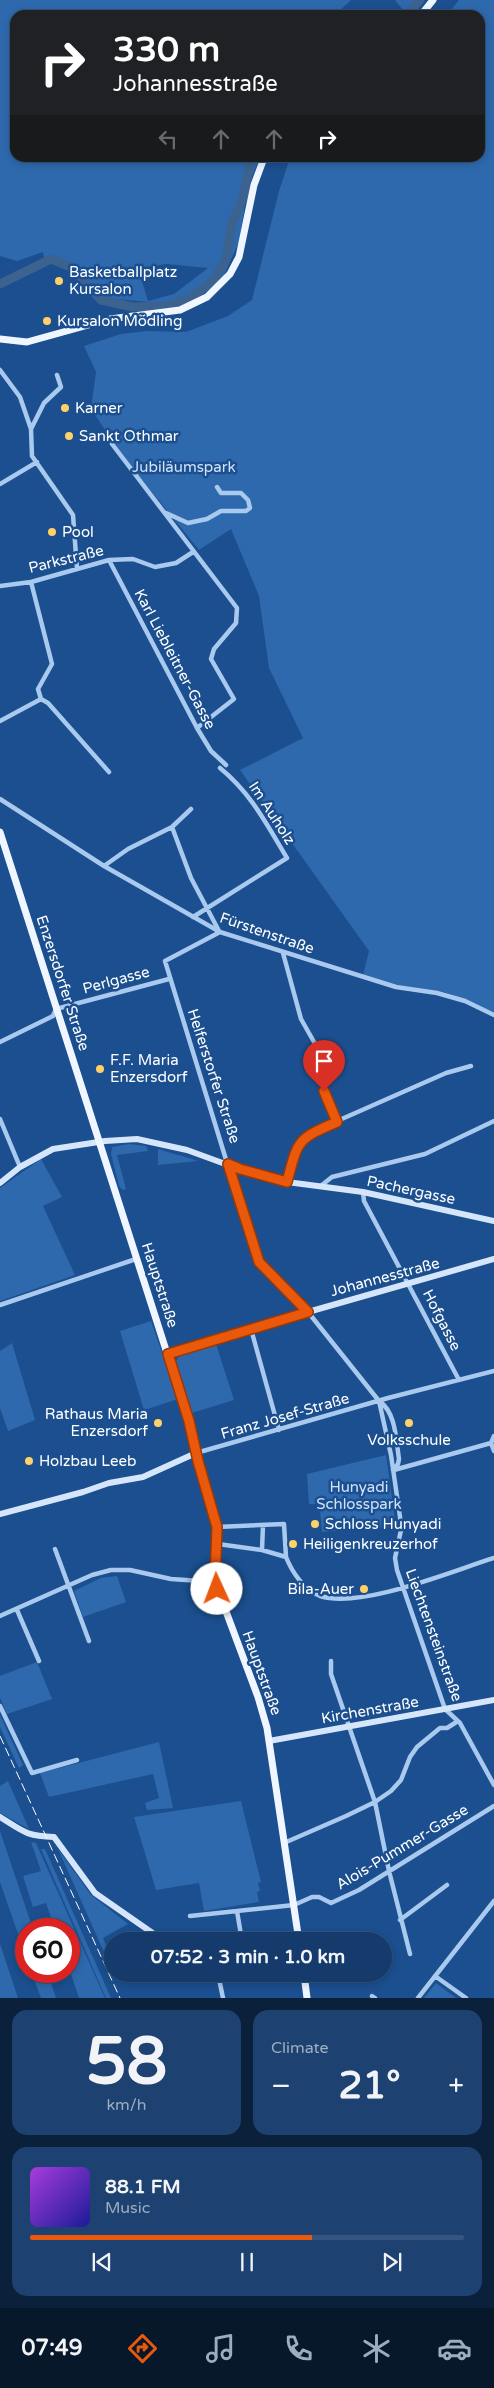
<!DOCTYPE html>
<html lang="en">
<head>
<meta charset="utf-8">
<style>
	:root { --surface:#143b6b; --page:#1d4271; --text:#f1f3f6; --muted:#9dadc1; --line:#33557e; --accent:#ea580c }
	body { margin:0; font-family:"Varela Round",sans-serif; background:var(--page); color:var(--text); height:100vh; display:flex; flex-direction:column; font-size:19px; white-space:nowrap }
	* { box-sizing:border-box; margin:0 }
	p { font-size:16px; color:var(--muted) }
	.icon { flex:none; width:28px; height:28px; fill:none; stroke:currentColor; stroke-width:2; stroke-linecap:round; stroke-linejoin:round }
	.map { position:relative; height:1998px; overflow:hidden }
	.drawer { display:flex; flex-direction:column; gap:12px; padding:12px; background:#0b203b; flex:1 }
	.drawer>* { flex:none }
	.guide { position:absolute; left:10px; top:10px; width:475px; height:152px; border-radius:15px; box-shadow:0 2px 8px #0003,0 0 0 1px var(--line); background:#202124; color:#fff; overflow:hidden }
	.speed { position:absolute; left:15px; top:1918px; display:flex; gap:10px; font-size:25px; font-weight:700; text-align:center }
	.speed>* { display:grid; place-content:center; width:65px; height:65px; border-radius:50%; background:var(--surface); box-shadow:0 2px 8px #0003,0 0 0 1px var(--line); line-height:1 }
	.speed .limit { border:8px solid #d22; background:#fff; color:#111 }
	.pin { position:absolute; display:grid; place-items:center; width:42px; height:42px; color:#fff; margin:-51px -21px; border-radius:50% 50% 50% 0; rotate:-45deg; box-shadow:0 0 5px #0007 }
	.pin .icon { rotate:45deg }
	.me { position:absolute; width:55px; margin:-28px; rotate:358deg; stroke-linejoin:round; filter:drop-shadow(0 0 4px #0008) }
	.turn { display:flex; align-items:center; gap:18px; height:105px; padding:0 20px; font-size:22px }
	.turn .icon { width:65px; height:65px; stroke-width:2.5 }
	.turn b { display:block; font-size:35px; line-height:42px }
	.lanes { display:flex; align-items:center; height:48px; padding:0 20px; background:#0003; justify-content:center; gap:25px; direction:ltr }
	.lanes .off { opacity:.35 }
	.big { font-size:38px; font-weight:700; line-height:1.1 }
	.drawer .card { flex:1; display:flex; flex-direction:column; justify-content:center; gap:8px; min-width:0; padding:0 18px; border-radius:15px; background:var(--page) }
	.drawer .dial { align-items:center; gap:0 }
	.dial b { font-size:65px; line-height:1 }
	.song { display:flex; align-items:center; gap:15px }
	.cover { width:60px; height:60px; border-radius:8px; background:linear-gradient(135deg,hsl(280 70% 55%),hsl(240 70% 35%)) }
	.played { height:5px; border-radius:2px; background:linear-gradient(90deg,var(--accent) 65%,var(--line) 65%) }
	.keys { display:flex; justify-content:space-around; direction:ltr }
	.heat { display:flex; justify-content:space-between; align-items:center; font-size:28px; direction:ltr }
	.drawer .tiles { flex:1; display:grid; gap:12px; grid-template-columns:1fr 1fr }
	.card:last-child { grid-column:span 2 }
	.trip { position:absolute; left:104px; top:1932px; width:288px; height:50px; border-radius:25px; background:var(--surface); box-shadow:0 2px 8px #0003,0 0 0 1px var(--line); font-weight:700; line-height:50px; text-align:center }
	.tab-bar { display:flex; height:80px; justify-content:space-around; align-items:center; background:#08182b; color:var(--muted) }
	.tab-bar .icon { width:35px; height:35px }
	.tab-bar .on { color:var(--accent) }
	.tab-bar b { font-size:22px; color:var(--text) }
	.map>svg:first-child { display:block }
	.green { fill:#2e69ad; fill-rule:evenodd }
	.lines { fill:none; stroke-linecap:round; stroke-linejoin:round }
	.river { stroke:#3c6290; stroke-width:9 }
	.street { stroke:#a9c9ee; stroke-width:4.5 }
	.secondary { stroke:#d6e6fa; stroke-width:6 }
	.primary { stroke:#f0f6ff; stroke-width:7 }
	.rail { stroke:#fff; stroke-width:1; stroke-dasharray:9 4; stroke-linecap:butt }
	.route-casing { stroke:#983908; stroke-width:12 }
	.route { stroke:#ea580c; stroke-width:9 }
	.poi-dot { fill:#ffd166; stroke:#1b4f8f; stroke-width:2 }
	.labels { text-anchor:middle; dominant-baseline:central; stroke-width:5; stroke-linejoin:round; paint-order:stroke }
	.poi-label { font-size:15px; fill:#fff; stroke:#1b4f8f; text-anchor:start }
	.park-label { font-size:15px; fill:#cfe3fa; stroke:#1b4f8f }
	.street-label { font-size:15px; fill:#fff; stroke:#1b4f8f }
</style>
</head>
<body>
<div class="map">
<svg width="494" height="1998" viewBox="0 0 494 1998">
	<rect width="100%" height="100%" fill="#1b4f8f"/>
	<path class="green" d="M0 0H351L335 15H15V158H260L248 185 239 242 223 277 203 292 173 307 150 309 148 302 108 298 95 291 73 266 45 262 43 252 17 261 0 256ZM167 264 208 268 174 294 148 301 138 268Z
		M395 0H424L411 15H407Z
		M459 0H494V1012L444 992 397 985 363 975 369 951 240 770 303 738 269 668 259 596 231 529 199 550 122 455 91 409 96 372 84 346 121 334 147 331 186 332 228 316 252 300 279 191 290 158H480V15H447Z
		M129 1144 146 1146 148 1151 117 1155 126 1189 123 1190 119 1186 111 1154 112 1147Z
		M158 1149 198 1161 158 1165Z
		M41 1159 62 1197 43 1206 75 1275 0 1301V1188Z
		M151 1321 178 1399 144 1410 120 1331Z
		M12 1343 35 1420 8 1431 0 1408V1351Z
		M216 1344 234 1400 192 1413 176 1361 180 1355Z
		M386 1455 396 1527 322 1532 320 1510 318 1504H309L307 1474Z
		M117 1576 126 1602 83 1617 74 1591 101 1578Z
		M37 1662 52 1699 7 1714 0 1698V1676Z
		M0 1715 23 1765 19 1768 0 1727Z
		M159 1742 173 1808 147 1810 145 1803 159 1798 153 1774 49 1797 40 1773Z
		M8 1781 29 1829 0 1813V1786Z
		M241 1801 261 1882 258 1883 260 1891 257 1892 259 1902 204 1911 199 1883 156 1890 134 1817Z
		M0 1831 33 1929H26V1957L0 1882Z
		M31 1842 36 1843 105 1998H79L69 1968V1929H55L46 1903 33 1907 23 1876 41 1871Z
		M41 1849H45L111 1998H106Z
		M58 1849 91 1895 128 1924 103 1938 112 1959V1970Z
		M0 1944 18 1998H0Z
		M31 1971H47L56 1998H41Z
		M436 1983 456 1998H424Z"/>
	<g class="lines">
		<path class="river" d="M407 15 420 0
			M0 284 51 259 71 267 101 300 133 307 168 306 192 297 213 281 226 260 232 223 243 198 251 158"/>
		<path class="street" d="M0 370 20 397 31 429 32 456 73 515 77 569
			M31 429 44 403 61 387 57 375
			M112 444 237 608 236 623 214 649 211 659 234 699 197 728
			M0 484 37 462
			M166 513 188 523 207 519 221 511H246L250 508 248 500 241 493H221L217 487
			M109 560 197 728 211 751 226 765
			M31 582 52 664 38 689 41 699 48 703 109 772
			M0 586 31 582 109 560 133 559 155 567 176 563 193 552
			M0 721 41 699
			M0 799 104 866 220 932 396 987 437 993 465 1001 494 1015
			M172 827 191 878 219 931
			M104 866 128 849 172 827 191 809
			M193 917 287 858C267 825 251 793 220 768
			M220 932 165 961 255 1254 261 1265 308 1312 379 1401C396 1412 396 1440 399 1459L398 1464 393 1470
			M283 953 301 1019 318 1049 317 1054
			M0 1042 53 1016 56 1009 169 979
			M324 1091 337 1122
			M0 1119 20 1167
			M287 1182C292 1164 294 1144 310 1133L446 1073 471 1066
			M322 1185 332 1177 425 1154 494 1121
			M363 1192 364 1201 459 1380
			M0 1305 136 1259
			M251 1329 279 1430
			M379 1401 391 1455 400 1517 401 1530 395 1558 397 1570 445 1709 460 1723 494 1785
			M491 1443 494 1451
			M196 1453 388 1398 494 1371
			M394 1470 491 1443 494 1436
			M217 1527 284 1524 286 1557
			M218 1544 262 1550 286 1557C292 1572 304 1590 320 1596 362 1609 452 1571 494 1558
			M55 1549 89 1641
			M262 1550 263 1525
			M17 1610 39 1661
			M0 1616 92 1575 111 1570H130L171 1579 215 1582
			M331 1661V1674L375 1802 389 1871 410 1954
			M0 1706 32 1773 77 1760
			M284 1843 346 1816 375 1802 391 1791 401 1780 410 1757 417 1747 440 1728H447L458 1721
			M237 1911 242 1941
			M190 1916 294 1905 312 1897H319L331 1903 359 1890 494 1806
			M400 1920 447 1885
			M218 1974 223 1998
			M435 1976 466 1998
			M372 1996 375 1998
			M418 1998 494 1901"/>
		<path class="secondary" d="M0 1183 20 1167 53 1149 105 1141 137 1139 187 1150 239 1169 287 1182 363 1192 494 1221
			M169 1355 308 1312 494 1259
			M0 1514 83 1492 109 1483 143 1477 196 1453
			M269 1741 494 1700
			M0 1817C24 1832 26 1836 54 1837L95 1893 164 1941"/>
		<path class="primary" d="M421 15 433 0
			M0 339 27 342 110 319 180 310 207 297 230 274 239 257 254 185 264 158
			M0 832 190 1425 198 1461 217 1527 215 1582 258 1697 267 1728 299 1941
			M304 1974 307 1998"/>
		<path class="rail" d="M0 1736 120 1998"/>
	</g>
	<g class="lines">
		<g class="route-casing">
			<path id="route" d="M217 1589 215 1582 217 1527 198 1461 189 1421 168 1354 308 1312 259 1262 228 1164 240 1169 287 1182C298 1140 297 1139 337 1122L324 1091"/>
		</g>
		<use href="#route" class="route"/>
	</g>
	<g class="poi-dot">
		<circle cx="59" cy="281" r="5"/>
		<circle cx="47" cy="321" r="5"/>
		<circle cx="65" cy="408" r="5"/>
		<circle cx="69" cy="436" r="5"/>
		<circle cx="52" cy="532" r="5"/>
		<circle cx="100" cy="1069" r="5"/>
		<circle cx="158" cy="1423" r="5"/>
		<circle cx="409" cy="1423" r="5"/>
		<circle cx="29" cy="1461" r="5"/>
		<circle cx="315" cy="1524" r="5"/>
		<circle cx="293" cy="1544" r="5"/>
		<circle cx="364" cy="1589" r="5"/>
	</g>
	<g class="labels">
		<g class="poi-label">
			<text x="69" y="272">Basketballplatz<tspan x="69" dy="17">Kursalon</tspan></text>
			<text x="57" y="321">Kursalon Mödling</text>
			<text x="75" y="408">Karner</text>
			<text x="79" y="436">Sankt Othmar</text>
			<text x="62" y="532">Pool</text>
			<text x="110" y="1060">F.F. Maria<tspan x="110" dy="17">Enzersdorf</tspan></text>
			<text x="148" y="1414" text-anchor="end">Rathaus Maria<tspan x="148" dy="17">Enzersdorf</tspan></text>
			<text x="409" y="1440" text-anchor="middle">Volksschule</text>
			<text x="39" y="1461">Holzbau Leeb</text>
			<text x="325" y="1524">Schloss Hunyadi</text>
			<text x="303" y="1544">Heiligenkreuzerhof</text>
			<text x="354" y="1589" text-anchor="end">Bila-Auer</text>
		</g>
		<g class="park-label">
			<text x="184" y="467">Jubiläumspark</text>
			<text x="359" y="1487">Hunyadi<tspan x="359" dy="17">Schlosspark</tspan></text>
		</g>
		<g class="street-label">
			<text transform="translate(66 559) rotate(-14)">Parkstraße</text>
			<text transform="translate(175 659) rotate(62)">Karl Liebleitner-Gasse</text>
			<text transform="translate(272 813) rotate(57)">Im Auholz</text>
			<text transform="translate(267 933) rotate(19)">Fürstenstraße</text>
			<text transform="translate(116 980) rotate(-15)">Perlgasse</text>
			<text transform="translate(63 983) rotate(72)">Enzersdorfer Straße</text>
			<text transform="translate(214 1076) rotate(72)">Helferstorfer Straße</text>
			<text transform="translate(411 1190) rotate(12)">Pachergasse</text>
			<text transform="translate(385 1277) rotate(-15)">Johannesstraße</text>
			<text transform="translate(160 1285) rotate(72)">Hauptstraße</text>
			<text transform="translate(442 1320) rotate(63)">Hofgasse</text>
			<text transform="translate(285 1416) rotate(-16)">Franz Josef-Straße</text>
			<text transform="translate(434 1635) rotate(70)">Liechtensteinstraße</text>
			<text transform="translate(262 1673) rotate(70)">Hauptstraße</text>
			<text transform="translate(370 1710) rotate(-10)">Kirchenstraße</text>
			<text transform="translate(402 1847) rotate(-31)">Alois-Pummer-Gasse</text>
		</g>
	</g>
</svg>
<div class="speed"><div class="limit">60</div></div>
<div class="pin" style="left:324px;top:1091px;background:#d93025"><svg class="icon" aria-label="arrive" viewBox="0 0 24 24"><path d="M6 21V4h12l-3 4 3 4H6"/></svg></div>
<svg class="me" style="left:217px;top:1589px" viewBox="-20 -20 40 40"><circle r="19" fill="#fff"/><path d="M0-13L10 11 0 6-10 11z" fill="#ea580c"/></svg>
<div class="trip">07:52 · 3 min · 1.0 km</div>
<div class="guide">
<div class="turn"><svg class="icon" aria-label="right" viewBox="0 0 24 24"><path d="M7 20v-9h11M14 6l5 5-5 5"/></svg><div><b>330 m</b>Johannesstraße</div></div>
<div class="lanes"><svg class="icon off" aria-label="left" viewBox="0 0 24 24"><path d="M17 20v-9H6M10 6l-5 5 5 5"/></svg><svg class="icon off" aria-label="ahead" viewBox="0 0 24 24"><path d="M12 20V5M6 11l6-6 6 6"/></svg><svg class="icon off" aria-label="ahead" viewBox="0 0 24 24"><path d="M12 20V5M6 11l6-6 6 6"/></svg><svg class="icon" aria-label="right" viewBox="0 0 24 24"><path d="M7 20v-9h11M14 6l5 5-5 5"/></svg></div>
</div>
</div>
<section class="drawer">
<div class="tiles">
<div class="card dial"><b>58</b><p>km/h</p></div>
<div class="card"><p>Climate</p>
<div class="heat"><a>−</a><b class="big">21°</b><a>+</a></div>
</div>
<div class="card">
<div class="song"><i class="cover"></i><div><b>88.1 FM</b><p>Music</p></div></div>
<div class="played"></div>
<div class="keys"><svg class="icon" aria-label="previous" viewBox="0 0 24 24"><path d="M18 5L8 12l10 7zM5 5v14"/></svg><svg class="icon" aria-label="pause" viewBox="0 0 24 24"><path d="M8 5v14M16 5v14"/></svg><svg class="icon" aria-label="next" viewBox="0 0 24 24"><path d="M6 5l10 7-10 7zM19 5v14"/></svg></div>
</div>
</div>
</section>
<nav class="tab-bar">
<b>07:49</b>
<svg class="icon on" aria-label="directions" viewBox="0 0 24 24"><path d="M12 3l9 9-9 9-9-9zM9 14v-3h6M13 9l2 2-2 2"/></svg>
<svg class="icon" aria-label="music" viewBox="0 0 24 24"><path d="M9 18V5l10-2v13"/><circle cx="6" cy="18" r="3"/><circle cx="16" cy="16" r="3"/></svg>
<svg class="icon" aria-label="phone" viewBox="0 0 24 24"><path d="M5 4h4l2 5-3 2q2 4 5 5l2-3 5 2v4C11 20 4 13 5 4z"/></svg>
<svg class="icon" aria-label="climate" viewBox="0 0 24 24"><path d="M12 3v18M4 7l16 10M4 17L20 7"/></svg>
<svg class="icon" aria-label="car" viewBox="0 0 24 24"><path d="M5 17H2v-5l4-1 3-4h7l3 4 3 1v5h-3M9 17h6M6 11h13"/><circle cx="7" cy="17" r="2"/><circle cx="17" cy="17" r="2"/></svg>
</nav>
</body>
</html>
